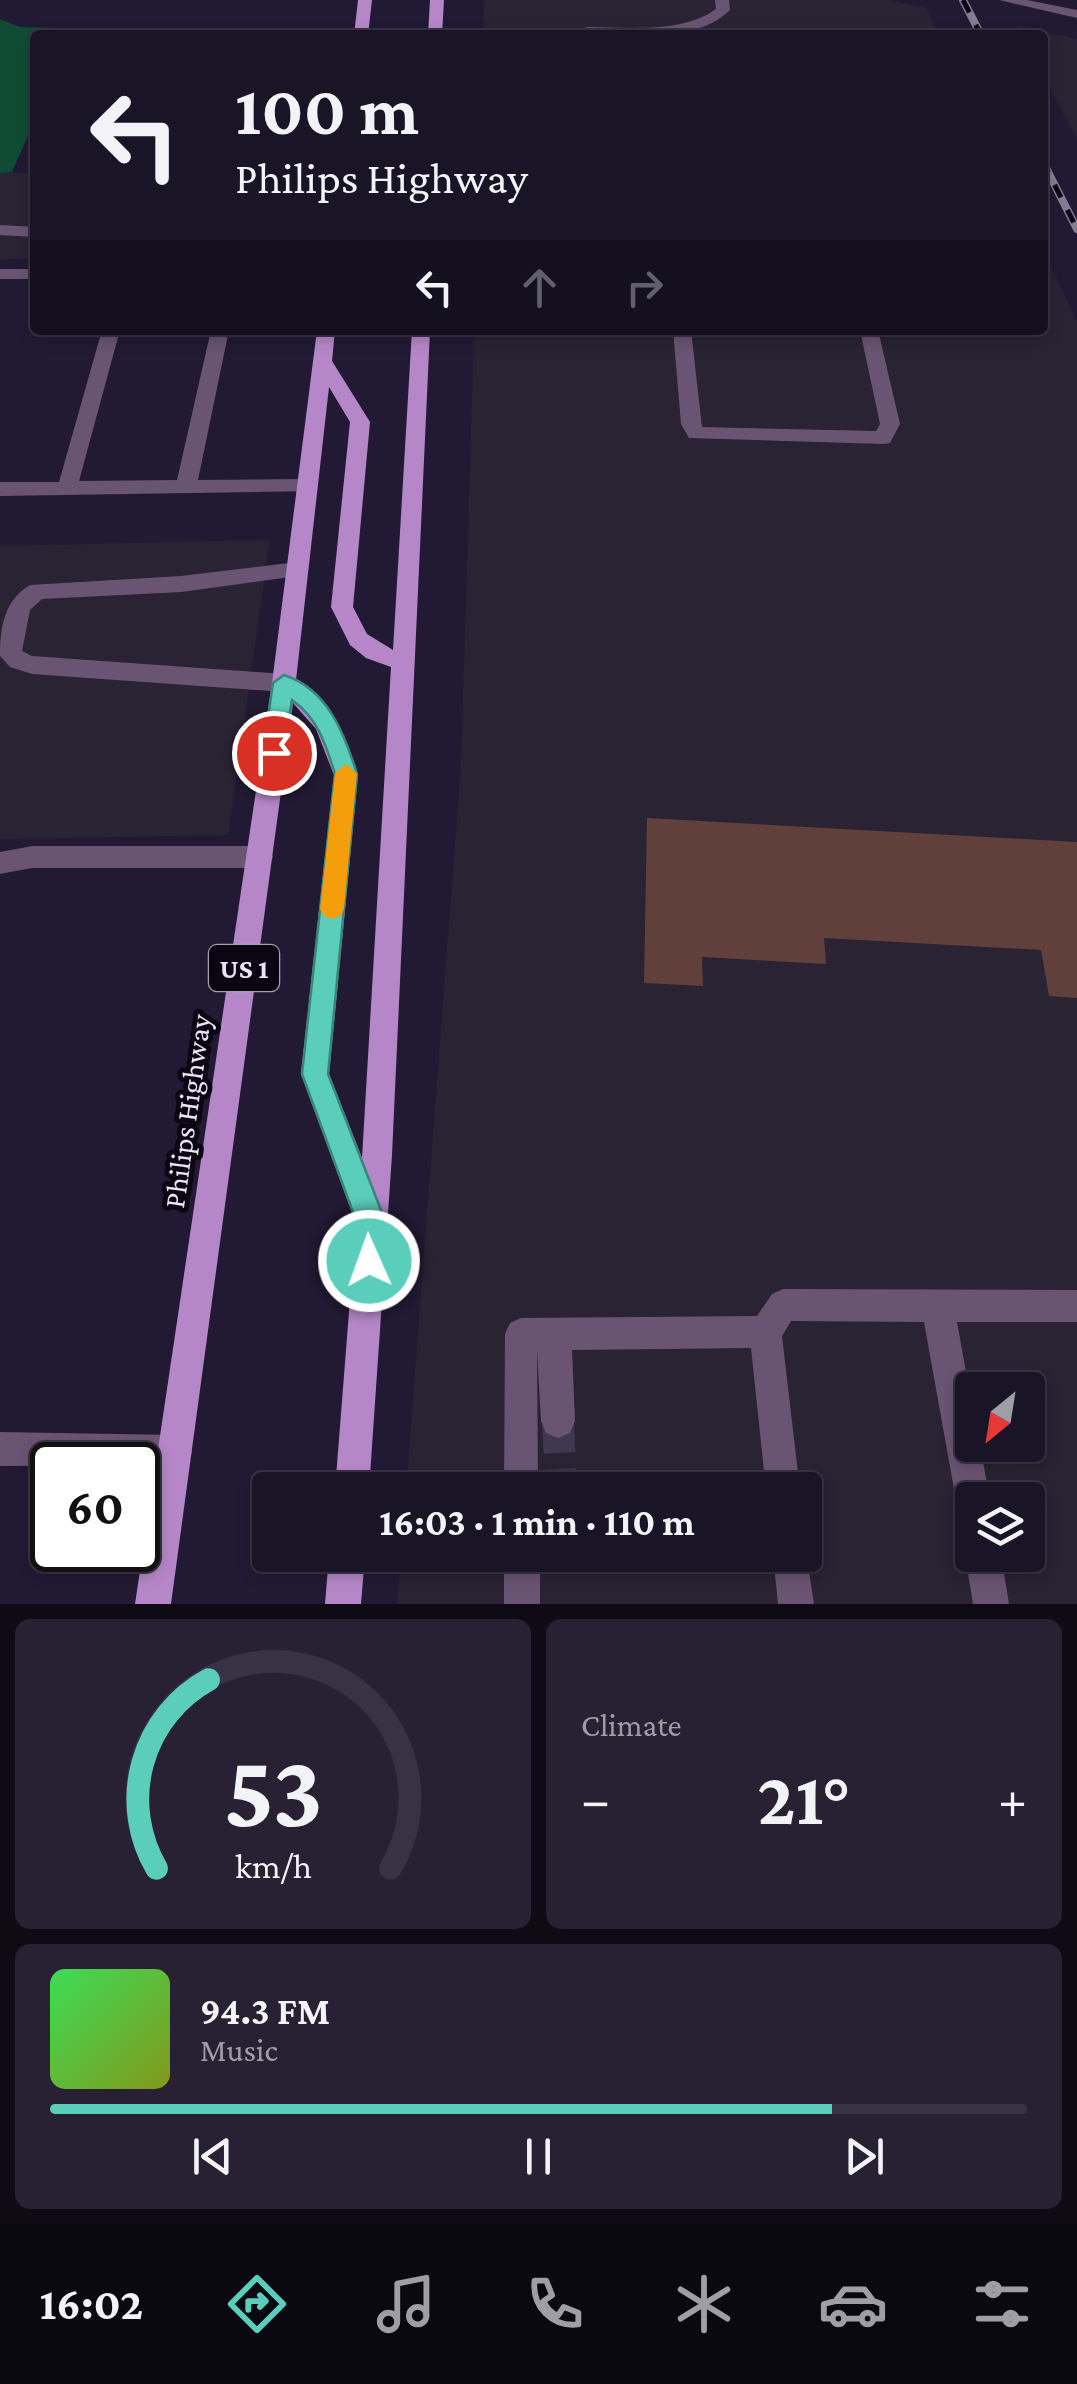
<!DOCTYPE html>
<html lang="en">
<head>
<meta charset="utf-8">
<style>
	:root { --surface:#1a1427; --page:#272133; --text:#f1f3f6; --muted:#9f9ea7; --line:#383344; --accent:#5bcebb }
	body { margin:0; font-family:"Crimson Pro",serif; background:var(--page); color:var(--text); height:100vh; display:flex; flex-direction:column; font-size:38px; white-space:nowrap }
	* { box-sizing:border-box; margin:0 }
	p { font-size:32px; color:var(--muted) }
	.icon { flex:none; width:55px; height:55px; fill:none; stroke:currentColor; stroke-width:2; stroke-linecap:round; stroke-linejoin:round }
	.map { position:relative; height:1604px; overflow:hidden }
	.details { display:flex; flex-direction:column; gap:15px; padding:15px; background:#0e0b15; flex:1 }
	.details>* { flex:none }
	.banner { position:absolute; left:30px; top:30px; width:1018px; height:305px; border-radius:10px; box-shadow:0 5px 15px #0003,0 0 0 2px var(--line); background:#1a1427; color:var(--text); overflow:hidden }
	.needle { width:65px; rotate:210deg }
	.tools { position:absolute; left:955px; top:1372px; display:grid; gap:20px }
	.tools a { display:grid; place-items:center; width:90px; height:90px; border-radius:10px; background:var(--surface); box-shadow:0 5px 15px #0003,0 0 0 2px var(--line); font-size:50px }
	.speed { position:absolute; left:30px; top:1442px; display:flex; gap:20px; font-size:50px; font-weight:700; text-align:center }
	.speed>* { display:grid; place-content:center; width:130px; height:130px; border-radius:50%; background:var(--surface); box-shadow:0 5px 15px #0003,0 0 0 2px var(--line); line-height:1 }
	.speed .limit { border:5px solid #111; border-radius:15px; background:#fff; color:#111 }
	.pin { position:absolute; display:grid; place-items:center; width:85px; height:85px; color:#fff; margin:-42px; border:5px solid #fff; border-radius:50%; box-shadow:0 2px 10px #0007 }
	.me { position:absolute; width:110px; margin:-55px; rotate:358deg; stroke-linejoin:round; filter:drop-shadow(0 0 8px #0008) }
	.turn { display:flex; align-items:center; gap:35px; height:210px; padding:0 40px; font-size:45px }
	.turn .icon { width:130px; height:130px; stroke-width:2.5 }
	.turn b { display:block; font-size:70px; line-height:85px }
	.lanes { display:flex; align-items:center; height:95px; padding:0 40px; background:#0003; justify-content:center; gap:50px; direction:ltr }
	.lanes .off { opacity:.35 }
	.big { font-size:75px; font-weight:700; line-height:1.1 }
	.details .tile { flex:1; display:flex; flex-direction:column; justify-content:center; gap:15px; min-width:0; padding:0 35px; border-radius:15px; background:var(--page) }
	.details .dial { align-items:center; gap:0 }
	.dial svg { height:260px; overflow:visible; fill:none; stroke:var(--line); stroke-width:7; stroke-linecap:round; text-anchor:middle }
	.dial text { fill:var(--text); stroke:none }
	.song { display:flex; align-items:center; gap:30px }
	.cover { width:120px; height:120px; border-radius:15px; background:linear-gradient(135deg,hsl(130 70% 55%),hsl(70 70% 35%)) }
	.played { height:10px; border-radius:5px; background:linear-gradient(90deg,var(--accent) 80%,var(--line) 80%) }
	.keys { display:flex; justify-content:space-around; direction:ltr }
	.heat { display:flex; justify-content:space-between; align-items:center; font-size:55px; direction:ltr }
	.details .tiles { flex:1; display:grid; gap:15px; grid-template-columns:1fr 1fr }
	.tile:last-child { grid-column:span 2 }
	.trip { position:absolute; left:252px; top:1472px; width:570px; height:100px; border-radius:10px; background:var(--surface); box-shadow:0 5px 15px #0003,0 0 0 2px var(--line); font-weight:700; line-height:100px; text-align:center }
	.dock { display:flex; height:160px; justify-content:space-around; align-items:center; background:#0a0810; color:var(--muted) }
	.dock .icon { width:70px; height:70px }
	.dock .on { color:var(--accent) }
	.dock b { font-size:45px; color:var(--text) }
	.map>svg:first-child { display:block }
	.commercial { fill:#292333; fill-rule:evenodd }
	.green { fill:#104c35 }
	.building { fill:#613f3a }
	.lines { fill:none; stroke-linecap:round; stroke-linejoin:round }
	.minor-tunnel { stroke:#403851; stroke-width:32; stroke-dasharray:32 16; stroke-linecap:butt }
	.minor { fill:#6a5473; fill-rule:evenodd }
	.major { fill:#b687c8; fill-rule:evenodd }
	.rail-casing { stroke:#837d93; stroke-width:8 }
	.rail { stroke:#0a0712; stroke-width:5; stroke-dasharray:14; stroke-linecap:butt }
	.route { fill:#5bcebb; stroke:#3b867a; stroke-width:2.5 }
	.slow { fill:#f59e0b }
	.labels { text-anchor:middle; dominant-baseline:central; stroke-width:10; stroke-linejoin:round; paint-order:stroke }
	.shield { fill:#0a0712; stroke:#a6a2b2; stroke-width:2.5 }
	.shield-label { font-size:28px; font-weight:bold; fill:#e9e5f7 }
	.street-label { font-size:30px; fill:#e9e5f7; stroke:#0a0712 }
</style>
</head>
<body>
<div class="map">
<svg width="1077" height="1604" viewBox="0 0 1077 1604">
	<rect width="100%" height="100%" fill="#221a34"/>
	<path class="commercial" d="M484 0H890L926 8 939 35H483Z
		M1016 25 1077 39V140L1043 75 1042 35H1021Z
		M0 173H35V259H0Z
		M1043 250 1077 322V1604H397L401 1555H805V1490H406L461 764 474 330H1042ZM972 1390H1028V1445H972ZM972 1500H1028V1555H972Z
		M270 540 228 835 0 839V546Z"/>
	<path class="green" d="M0 19 20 27 311 35H35V120L12 172 0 173Z"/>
	<path class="building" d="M647 818 1077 842V998L1049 996 1041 950 824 938 826 964 702 957 703 986 644 983Z"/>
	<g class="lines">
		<path class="minor-tunnel" d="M558 1421 561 1487"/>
		<path class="minor" d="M715 0H729L730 10C695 44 631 35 586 35L580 31 587 27C628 27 681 34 716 9Z
			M999 0H1027L1077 10V18Z
			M0 225 35 227V237L0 235Z
			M0 269H35V279H0Z
			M102 330H120L79 481 177 480 211 330H229L198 480 307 479 317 486 314 491 0 496V482H59Z
			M673 330H691L702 427 876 431 880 424 860 330H878L900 424 890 443 883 444 689 438 681 424Z
			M297 562 308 570 305 575 181 592 42 599 30 610 22 651 32 656 284 674 292 677 296 683 292 689 284 692 32 674 10 667 0 656C0 628 4 600 30 585L181 576Z
			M32 846H260L269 849 273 857 269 865 260 868H32L0 874V852Z
			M783 1289 1077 1290V1322H957L972 1405V1445H980L990 1500H972V1517L961 1512 956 1500 924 1322 791 1321 782 1336 800 1490H766L751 1348 572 1350 575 1421 570 1433 558 1438 546 1433 541 1421 537 1350 538 1490H504L505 1334 510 1323 521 1318 757 1316 772 1294Z
			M0 1432 175 1435 187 1440 192 1452 187 1464 175 1469 138 1468V1465L0 1466Z
			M561 1470 573 1475 578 1490H544L549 1475Z
			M970 1542 972 1555H1001L1009 1604H973L965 1555Z
			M805 1546 814 1604H778L773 1555H805Z
			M504 1555H540V1604H504Z"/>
		<path class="major" d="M358 0H372L368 35H354Z
			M430 0H444L442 35H428Z
			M317 330H335L332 361 370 422 353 607 367 634 393 650 412 330H430L392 1155 369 1490H335L356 1223 301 1074 334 775 316 729 293 703 171 1604H135L272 683ZM329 387 350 422 331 607 350 645 366 658 391 667 362 1158 329 1074 358 775 333 716 296 680Z
			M329 1555H365L361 1604H325Z"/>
		<g class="rail-casing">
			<path id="rail" d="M963 0 981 35
				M1042 160 1077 229"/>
		</g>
		<use href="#rail" class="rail"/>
	</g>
	<path class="route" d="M284 675C328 689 345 735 357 774L328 1074 386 1223 379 1271 369 1276 359 1271 354 1261 357 1223 302 1074 335 774C326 745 318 718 292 700L282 759 274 761 263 753 273 683Z"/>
	<path class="slow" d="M346 764 357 773 344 909 341 916 332 919 324 916 320 909 335 773Z"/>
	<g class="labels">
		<rect class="shield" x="209" y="945" width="70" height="46" rx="8"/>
		<g class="shield-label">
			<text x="244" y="968">US 1</text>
		</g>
		<g class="street-label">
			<text transform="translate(187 1111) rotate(-82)">Philips Highway</text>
		</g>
	</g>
</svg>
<div class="tools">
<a><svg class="needle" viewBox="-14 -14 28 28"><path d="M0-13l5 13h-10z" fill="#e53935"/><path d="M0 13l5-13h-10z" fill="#9f9ea7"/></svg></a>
<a><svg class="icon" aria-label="layers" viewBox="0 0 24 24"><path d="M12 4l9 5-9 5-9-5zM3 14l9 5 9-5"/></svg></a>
</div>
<div class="speed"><div class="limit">60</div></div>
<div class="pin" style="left:274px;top:753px;background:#d93025"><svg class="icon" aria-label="arrive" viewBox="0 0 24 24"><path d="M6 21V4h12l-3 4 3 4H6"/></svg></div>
<svg class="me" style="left:369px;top:1261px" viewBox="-20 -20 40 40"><circle r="17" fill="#5bcebb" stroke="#fff" stroke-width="3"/><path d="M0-11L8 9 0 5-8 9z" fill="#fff"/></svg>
<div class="trip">16:03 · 1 min · 110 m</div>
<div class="banner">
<div class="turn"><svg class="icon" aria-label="left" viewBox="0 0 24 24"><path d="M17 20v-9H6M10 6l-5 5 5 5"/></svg><div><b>100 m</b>Philips Highway</div></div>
<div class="lanes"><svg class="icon" aria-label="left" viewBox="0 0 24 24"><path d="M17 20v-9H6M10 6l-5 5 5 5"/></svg><svg class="icon off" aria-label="ahead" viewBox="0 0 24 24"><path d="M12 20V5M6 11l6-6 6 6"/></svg><svg class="icon off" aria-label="right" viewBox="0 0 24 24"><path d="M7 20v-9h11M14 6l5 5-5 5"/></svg></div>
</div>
</div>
<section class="details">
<div class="tiles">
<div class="tile dial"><svg viewBox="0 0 100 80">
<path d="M14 69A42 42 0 1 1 86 69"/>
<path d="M14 69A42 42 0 0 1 30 11" stroke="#5bcebb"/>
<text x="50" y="56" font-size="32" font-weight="700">53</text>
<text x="50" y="72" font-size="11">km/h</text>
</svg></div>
<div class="tile"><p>Climate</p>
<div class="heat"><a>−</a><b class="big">21°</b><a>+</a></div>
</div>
<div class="tile">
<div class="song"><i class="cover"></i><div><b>94.3 FM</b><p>Music</p></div></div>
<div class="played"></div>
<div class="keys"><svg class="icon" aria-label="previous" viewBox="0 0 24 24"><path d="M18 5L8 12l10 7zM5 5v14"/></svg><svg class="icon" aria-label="pause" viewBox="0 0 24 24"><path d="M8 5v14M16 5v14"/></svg><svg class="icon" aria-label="next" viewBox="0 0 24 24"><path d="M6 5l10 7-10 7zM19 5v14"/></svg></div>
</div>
</div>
</section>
<nav class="dock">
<b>16:02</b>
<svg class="icon on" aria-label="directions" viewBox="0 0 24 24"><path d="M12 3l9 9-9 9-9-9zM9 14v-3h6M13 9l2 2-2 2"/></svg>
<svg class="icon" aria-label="music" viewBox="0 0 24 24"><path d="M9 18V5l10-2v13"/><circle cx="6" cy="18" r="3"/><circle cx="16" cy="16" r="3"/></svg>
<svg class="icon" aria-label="phone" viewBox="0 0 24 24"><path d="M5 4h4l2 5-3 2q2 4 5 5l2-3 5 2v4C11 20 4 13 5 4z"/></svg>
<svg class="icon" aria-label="climate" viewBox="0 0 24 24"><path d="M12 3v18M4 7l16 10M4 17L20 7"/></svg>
<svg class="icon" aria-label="car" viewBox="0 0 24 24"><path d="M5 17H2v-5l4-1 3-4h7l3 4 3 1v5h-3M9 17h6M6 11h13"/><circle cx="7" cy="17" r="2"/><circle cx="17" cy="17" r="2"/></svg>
<svg class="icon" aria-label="filters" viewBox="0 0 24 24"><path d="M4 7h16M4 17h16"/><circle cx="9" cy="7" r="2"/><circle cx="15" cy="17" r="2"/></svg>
</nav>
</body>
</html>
